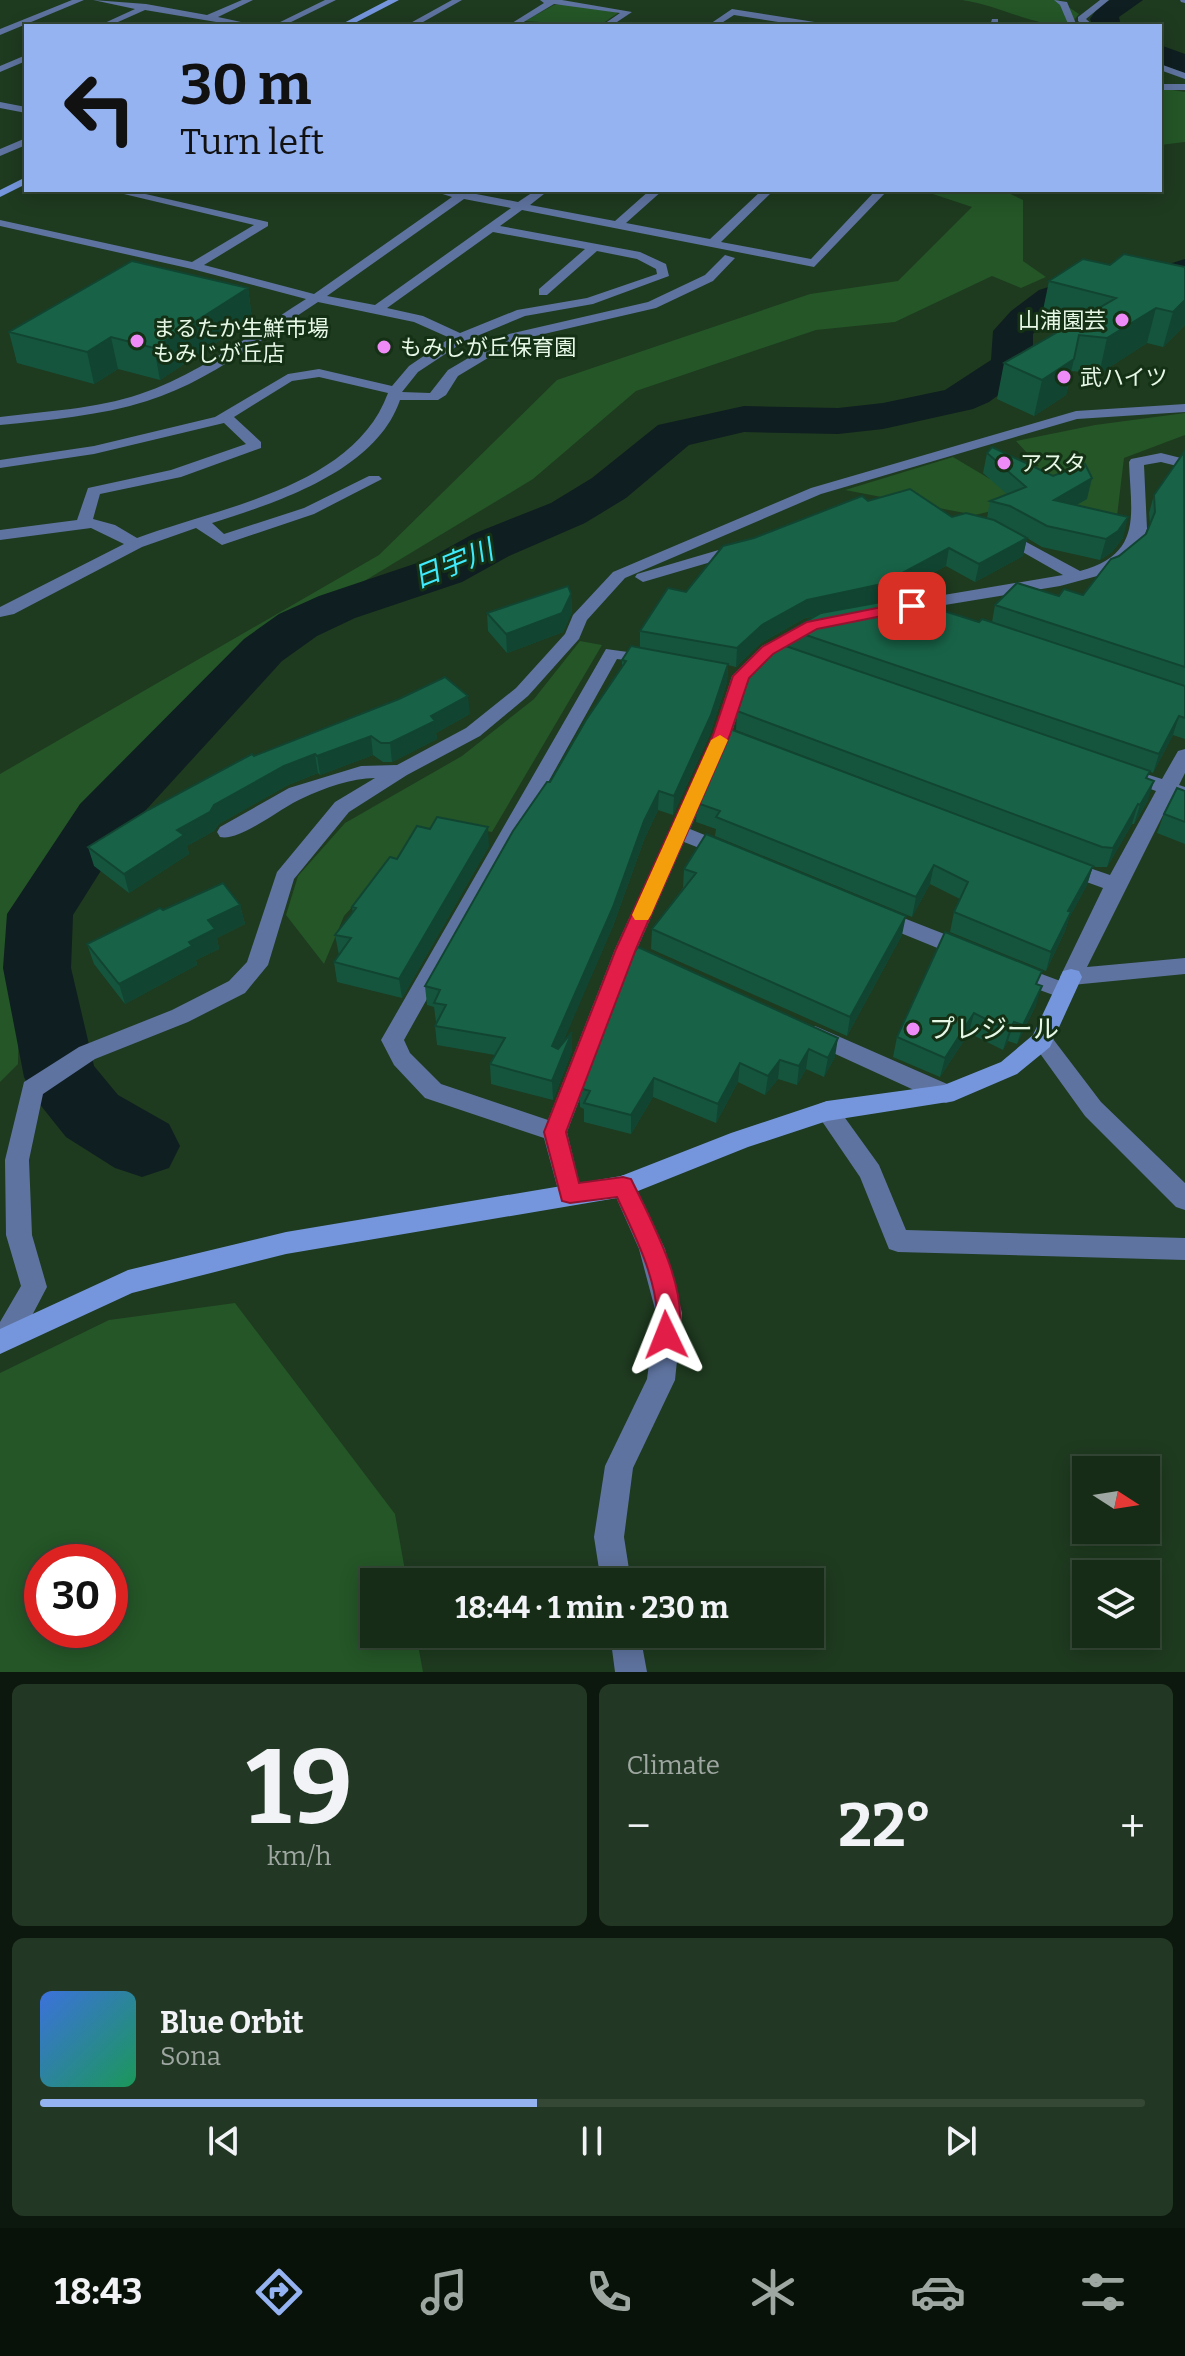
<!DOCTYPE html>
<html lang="en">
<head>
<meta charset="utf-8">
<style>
	:root { --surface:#162c17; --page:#233824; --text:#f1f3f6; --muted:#9ea7a1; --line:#354836; --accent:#95b2f1 }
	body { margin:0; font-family:Bitter,"Noto Sans JP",serif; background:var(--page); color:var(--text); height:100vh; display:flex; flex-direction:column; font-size:30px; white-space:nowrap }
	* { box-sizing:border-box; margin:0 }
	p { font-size:26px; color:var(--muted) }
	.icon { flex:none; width:44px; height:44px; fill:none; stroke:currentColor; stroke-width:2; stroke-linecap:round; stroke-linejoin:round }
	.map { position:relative; height:1672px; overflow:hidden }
	.drawer { display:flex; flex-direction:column; gap:12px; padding:12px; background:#0c180d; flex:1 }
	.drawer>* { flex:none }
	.hud { position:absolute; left:24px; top:24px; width:1138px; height:168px; border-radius:0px; box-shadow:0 4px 20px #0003,0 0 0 2px var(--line); background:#95b2f1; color:#111; overflow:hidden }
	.needle { width:52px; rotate:102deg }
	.buttons { position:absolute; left:1072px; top:1456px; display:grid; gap:16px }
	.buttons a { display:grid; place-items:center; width:88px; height:88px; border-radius:0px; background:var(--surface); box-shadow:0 4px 20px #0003,0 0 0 2px var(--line); font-size:40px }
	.speed { position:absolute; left:24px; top:1544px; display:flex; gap:16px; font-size:40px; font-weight:700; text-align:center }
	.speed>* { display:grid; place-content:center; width:104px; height:104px; border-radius:50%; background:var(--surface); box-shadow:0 4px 20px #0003,0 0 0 2px var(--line); line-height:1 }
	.speed .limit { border:12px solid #d22; background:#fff; color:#111 }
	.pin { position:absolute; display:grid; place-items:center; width:68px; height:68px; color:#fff; margin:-34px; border-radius:16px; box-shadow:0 4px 12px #0006 }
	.me { position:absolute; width:88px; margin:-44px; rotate:358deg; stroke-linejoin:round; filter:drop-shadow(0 0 6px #0008) }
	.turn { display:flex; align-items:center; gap:28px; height:168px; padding:0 24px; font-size:36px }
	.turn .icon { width:104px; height:104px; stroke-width:2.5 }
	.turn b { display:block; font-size:56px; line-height:68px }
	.big { font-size:60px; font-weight:700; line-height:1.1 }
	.drawer .card { flex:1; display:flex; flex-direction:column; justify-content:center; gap:12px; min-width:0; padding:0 28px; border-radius:12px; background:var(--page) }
	.drawer .dial { align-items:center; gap:0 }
	.dial b { font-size:104px; line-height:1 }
	.song { display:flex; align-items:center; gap:24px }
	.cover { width:96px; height:96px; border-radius:12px; background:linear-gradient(135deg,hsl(220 70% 55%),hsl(150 70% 35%)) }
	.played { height:8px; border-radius:4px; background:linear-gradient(90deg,var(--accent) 45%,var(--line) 45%) }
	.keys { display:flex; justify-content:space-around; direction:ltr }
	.heat { display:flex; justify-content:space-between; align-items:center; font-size:44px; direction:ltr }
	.drawer .tiles { flex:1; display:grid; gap:12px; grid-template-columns:1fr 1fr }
	.card:last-child { grid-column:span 2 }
	.trip { position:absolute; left:360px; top:1568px; width:464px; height:80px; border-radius:0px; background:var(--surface); box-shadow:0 4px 20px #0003,0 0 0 2px var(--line); font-weight:700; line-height:80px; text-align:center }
	.dock { display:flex; height:128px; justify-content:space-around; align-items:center; background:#091209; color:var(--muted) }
	.dock .icon { width:56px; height:56px }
	.dock .selected { color:var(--accent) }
	.dock b { font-size:36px; color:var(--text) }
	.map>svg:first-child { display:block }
	.green { fill:#245627; fill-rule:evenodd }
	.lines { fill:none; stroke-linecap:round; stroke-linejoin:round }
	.river { fill:#0f1e20; fill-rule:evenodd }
	.street { fill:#5e739f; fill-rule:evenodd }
	.secondary { fill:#7596dd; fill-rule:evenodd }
	.wall { fill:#15553e }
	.shaded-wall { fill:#114532 }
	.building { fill:#186348; stroke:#114532; stroke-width:2 }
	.route { fill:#e11d48; stroke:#92132f; stroke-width:2 }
	.slow { fill:#f59e0b }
	.poi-dot { fill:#ef8bf6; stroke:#143015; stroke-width:3 }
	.labels { text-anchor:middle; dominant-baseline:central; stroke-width:6; stroke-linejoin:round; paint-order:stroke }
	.far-poi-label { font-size:22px; fill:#e7f8e7; stroke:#143015; text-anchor:start }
	.poi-label { font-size:26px; fill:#e7f8e7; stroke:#143015; text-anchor:start }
	.water-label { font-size:28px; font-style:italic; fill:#3eeafb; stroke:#143015 }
</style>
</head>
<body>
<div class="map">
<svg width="1185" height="1672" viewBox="0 0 1185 1672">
	<rect width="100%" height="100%" fill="#1e3a1f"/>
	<path class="green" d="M962 0H1058L1079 14 1069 26C1033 26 998 5 962 0Z
		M562 4 613 11 618 13 599 26 525 21 554 5Z
		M1160 88 1185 92V142L1160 145Z
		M921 190H1002L1023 200V261L1046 277 1021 288 992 276 895 322 816 330 636 391 533 479 229 663 22 898 18 1064 0 1082V774L379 555 557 380 810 294 898 281 972 207Z
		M1185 413V435L1124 458 1115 533 1051 497 975 515 845 490 953 457 990 479 1039 466 1016 441 1095 425Z
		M580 641 602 645 492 832 440 823 390 865 344 916 324 964 286 915 298 876 345 823 462 756 534 699Z
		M235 1303 395 1514 407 1582H374V1634H416L423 1672H0V1373L109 1320ZM42 1562H110V1630H42Z"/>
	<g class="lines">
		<path class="river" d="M1110 0H1143L1119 17 1121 26H1093L1090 19 1099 6Z
			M1160 45 1185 54V73L1160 64Z
			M1185 259V284C1121 300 1085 283 1033 334V365L1027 374 989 402 973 409 883 429 838 434 744 432 689 445 626 498 585 523 509 556 462 582 355 618 317 636 282 661 124 834 73 915 71 968 94 1066 118 1095 169 1124 180 1146 169 1168 142 1177 115 1168 66 1137 34 1097 24 1077 3 968 7 914 80 804 244 639 279 614 319 596 426 560 473 534 551 503 592 478 658 425 744 406 838 408 883 403 945 390 991 360 993 331 1011 311 1039 290 1083 276 1156 268Z"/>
		<path class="street" d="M72 0H84L0 35V29Z
			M93 0 146 4 207 15 242 0H253L218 17 260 26H240L145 10 109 26H98L135 9Z
			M325 0H336L283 26H272Z
			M452 0H462L416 26H405Z
			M540 0H562L632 12 611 26H601L620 13 554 4 517 26H507L544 3Z
			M1054 0 1067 2 1077 26H1069L1060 5Z
			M1100 0H1109L1086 19 1094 26H1084L1078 21V17Z
			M1180 0H1185V3L1181 2Z
			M732 9 821 23 825 26H804L734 15 717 26H707Z
			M992 19H998V26H990Z
			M26 55V61L0 72V66Z
			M1160 64 1185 73V79L1160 70Z
			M1160 84H1185V90H1160Z
			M0 102 26 107V113L0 108Z
			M26 138V145L0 156V149Z
			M107 190H128L268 222V226L204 265 314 294 452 197 430 190H475L471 193 518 202 536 190H549L530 205 615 221 650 190H663L626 223 710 239 762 190H774L721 242 811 259 876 190H888L814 267 522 210 500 226 640 252 666 264 669 276 593 304 525 316 465 341 418 372 402 392 430 393 448 370 509 334 648 302 705 275 725 255 735 258 713 281 656 308 518 340 458 376 446 395 438 400H400C376 471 276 503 212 523L224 534 304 508 369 476H379L382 479 314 514 222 545 196 528 142 547 14 614 0 617V607L124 544 91 528 0 540V530L77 520 88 488 171 470 246 444 224 423 94 454 0 468V460L94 446 215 417 288 374 319 369 392 386 409 366 450 338 414 322 318 302C264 337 209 382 147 401 99 416 49 420 0 425V417C46 411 96 409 140 394 200 374 253 332 306 299L192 269 0 226V220L192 262 254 225ZM464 199 511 208 375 305 327 296ZM493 232 585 249 539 289V295H547L597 251 637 259 656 269 657 274 587 298 517 310 460 333 423 316 387 308ZM319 377 388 393C354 487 220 507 137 538L115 525 93 519 100 494 181 477 261 448V442L234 417 292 381Z
			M1185 404V412L1077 419 821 494 625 578 587 620 579 639 528 696 480 736 407 775 349 812 294 879 268 965 245 993 188 1022 95 1059 43 1094 29 1160 32 1235 47 1287 16 1346 6 1349 0 1347V1322L21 1286 6 1235 5 1160 24 1082 79 1047 172 1010 229 981 247 962 277 872 335 802 375 778C352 778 324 788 303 798 283 806 240 842 220 837L217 832 220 827 289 788 361 766 397 765 466 728 516 688 565 634 573 615 613 572 811 488 1076 411Z
			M1161 453 1185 459V468L1161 462 1144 465 1147 529 1139 550 1112 572 1060 586 896 613 888 608 896 603 1063 575 998 538V532L1004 530 1080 571C1143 554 1131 515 1129 462L1131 459Z
			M739 544 747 549 745 552 643 582 635 577 637 574Z
			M814 620 820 621 823 625 820 629 774 654 749 678 731 735 690 829 734 847 737 852 727 859 684 842 637 949 567 1132 582 1194 579 1201 570 1205 561 1201 544 1138 425 1098 394 1065 381 1040 606 649 657 656 660 660 657 664 617 659 404 1040 410 1053 441 1084 548 1120 615 949 713 735 732 676 762 646Z
			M1185 749V773L1179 785 1185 787V800L1172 797 1087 967 1185 958V974L1072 985 1075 991 1072 997 1064 999 1007 978 1004 972 1007 966 1015 964 1063 982 1060 977 1103 888 1059 872 1056 867 1059 862 1066 860 1110 875 1156 791 1120 778 1117 774 1127 768 1162 779 1178 751Z
			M878 908 975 946 978 952 975 958 967 960 871 921 867 916 871 911Z
			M815 1026 954 1087 958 1094 954 1101 946 1103 938 1101 807 1041 804 1035 807 1029Z
			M1042 1032 1050 1035 1101 1102 1185 1183V1210L1176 1207 1085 1116 1031 1041 1034 1035Z
			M827 1101 835 1104 879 1165 906 1230 1185 1238V1260L898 1252 889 1249 860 1177 815 1111 819 1104Z
			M623 1175 632 1179 665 1249 682 1313 675 1380 633 1468 624 1537 631 1582H601L594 1537 605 1466 647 1379 656 1313 639 1249 611 1186 614 1179Z
			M610 1634H640L647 1672H615Z"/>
		<path class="secondary" d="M388 0H399L349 26H338Z
			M26 177V184L0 197V190Z
			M1071 969 1079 971 1082 977 1050 1047 1017 1074 954 1101 827 1121 748 1147 623 1197 286 1254 132 1293 0 1354V1329L128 1270 286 1232 621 1176 731 1133 827 1101 944 1085 1001 1062 1033 1035 1063 971Z"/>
	</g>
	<path class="wall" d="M1110 265 1185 267V325L1163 347 1147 343 1099 374 1072 371 1066 395 1034 416 997 399 1004 363 1072 323 1042 315 1049 281Z
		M248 288 252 319 160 380 118 369 94 384 17 363 9 332Z
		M1185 452V739L1173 735 1153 773 1149 771 1147 778 1148 800 1134 824H1132L1107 867H1096L736 730 737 711 789 647 791 630 817 616 805 618 761 643 736 667 728 665 727 682 710 734 673 815 658 810 644 840 613 926 562 1043 572 1032V1051L553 1100 491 1084 490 1064 495 1055 437 1045 435 1026 437 1022H436L434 1007 427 1005 425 986 622 668V660L640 648V631L686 592 754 538 868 501 952 517 987 518 990 501 1007 494 983 473 987 453 1087 499 1076 505 1123 538 1112 552 1100 560 1042 547 1027 538 1023 556 975 582 946 566 880 602 979 622H992L995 605 1059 596 1083 595 1119 556 1146 534 1150 525 1149 513 1154 495Z
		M571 594 572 612 563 632 507 653 488 631 487 613Z
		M470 714 436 733 437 739 392 762H383L373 755 320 775 318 773 288 785 219 824 214 831 187 846 189 854 129 893 94 866 88 847 254 756Z
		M1185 791V844L1157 833 1164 814Z
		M697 803 1093 866 1087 885 1069 918 1065 931 1046 971 950 932 954 912 960 899 930 884 912 917 715 836 716 829 696 822Z
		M489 846 402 998 337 982 334 962 339 955 335 935 353 913 352 907 397 859Z
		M684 869 902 935 847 1036 651 949 652 929 683 888Z
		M240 905 245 924 217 938 219 949 196 960 197 965 125 1004 94 964 87 944 163 910Z
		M629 960 835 1057 824 1077 806 1069 797 1085 778 1079 765 1095 738 1082 716 1123 653 1097 631 1134 584 1122V1109L580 1107 579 1088Z
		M1038 985 1036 1005 1017 1044 1008 1041 1003 1050 969 1033 940 1077 893 1057 897 1037Z"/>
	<path class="shaded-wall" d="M248 288 252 319 160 380 154 348Z
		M1185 300V325L1163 347 1173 312Z
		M1156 308 1147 343 1099 374 1107 338Z
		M111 337 118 369 94 384 87 352Z
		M1074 359 1066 395 1034 416 1042 380Z
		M1092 478 1087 499 1050 520 1054 500Z
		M1128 517 1123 538 1112 552 1100 560 1106 539Z
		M1027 538 1023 556 975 582 979 564Z
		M949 548 946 566 879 603 805 618 761 643 736 667 737 648 762 625 807 600Z
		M571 594 572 612 563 632 507 653 506 634Z
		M728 664 727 682 710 734 673 815 674 796Z
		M468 696 470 714 436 733 437 739 392 762 390 743 431 716Z
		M1179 716 1173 735 1153 773 1159 754Z
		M371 736 373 755 320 775 317 756Z
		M315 754 318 773 288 785 219 824 214 831 187 846 189 854 129 893 124 874 177 830 214 805 284 766Z
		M1154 781 1148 800 1134 824 1140 805Z
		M659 791 658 810 644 840 613 926 553 1066 552 1046 644 821Z
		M1138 804 1132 824 1107 867 1113 848Z
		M488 827 489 846 402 998 399 979Z
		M934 865 930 884 912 917 916 897Z
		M1093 866 1087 885 1069 918 1065 931 1046 971 1051 952 1068 911Z
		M240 905 245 924 217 938 219 949 196 960 197 965 125 1004 119 984 189 942 208 920Z
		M906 916 902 935 847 1036 850 1017Z
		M1042 986 1036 1005 1017 1044 1023 1025Z
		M974 1013 969 1033 940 1077 945 1058Z
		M1014 1022 1008 1041 1003 1050 1009 1031Z
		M572 1032V1051L553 1100 552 1081Z
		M838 1038 835 1057 824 1077 828 1058Z
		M809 1049 806 1069 797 1085 799 1066Z
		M780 1060 778 1079 765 1095 768 1076Z
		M740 1063 738 1082 716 1123 718 1104Z
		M654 1078 653 1097 631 1134V1115Z"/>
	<path class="building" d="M1124 254 1185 267V300L1173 312 1156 308 1107 338 1079 335 1074 359 1042 380 1004 363 1116 298 1049 281 1083 259 1110 265Z
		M132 261 248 288 154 348 111 337 87 352 9 332Z
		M992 447 1053 476 1085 464 1092 478 1054 500 1128 517 1118 531 1106 539 1047 526 1010 506 990 501 1026 487 987 453Z
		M1184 452 1185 667 995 605 1017 583 1059 596 1064 589 1083 595 1111 559 1119 556 1146 534 1155 512 1154 495Z
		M910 489 952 517 966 513 994 520 1027 538 979 564 949 548 882 584 807 600 762 625 737 648 640 631 668 588 686 592 723 546 754 538 862 496 868 501Z
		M568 586 571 594 562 613 506 634 487 613Z
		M903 598 979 622 982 619 1185 686V718L1179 716 1159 754 791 630 821 613Z
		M774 642 1150 771 1146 778 1154 781 1140 805 1138 804 1113 848 1102 847 737 711 753 661Z
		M631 646 728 664 711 715 674 796 659 791 644 821 613 907 552 1046 558 1049 572 1032 552 1081 490 1064 505 1038 435 1026 446 1005 434 1003 440 990 425 986 513 831 547 782H550L586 720 626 661 622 660Z
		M445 677 468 696 431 716 435 721 390 743H381L371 736 317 756 315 754 284 766 214 805 210 812 177 830 184 835 124 874 88 847 148 810 252 754 254 756 399 699Z
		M730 729 1093 866 1068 911 1071 912 1051 952 954 912 968 882 934 865 916 897 716 817 720 811 697 803Z
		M1177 788 1185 791V822L1164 814Z
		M437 817 488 827 399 979 334 962 351 938 335 935 356 908 352 907 390 857 397 859 417 826 430 829Z
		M706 834 906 916 850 1017 652 929 696 873 684 869Z
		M223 883 240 905 208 920 215 929 189 942 192 946 119 984 87 944 160 908 163 910Z
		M945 932 1042 971 1036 984 1042 986 1023 1025 1014 1022 1009 1031 974 1013 945 1058 897 1037Z
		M638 947 838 1038 828 1058 809 1049 799 1066 780 1060 768 1076 740 1063 718 1104 654 1078 631 1115 584 1103 590 1091 579 1088 629 960Z"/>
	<path class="route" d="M912 601 920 606 917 609 817 629 773 654 749 678 730 735 636 949 566 1132 579 1183 623 1177 631 1179C651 1220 695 1299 675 1343L666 1346 658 1343C653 1332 658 1324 657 1312 654 1272 633 1232 617 1197L570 1203 562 1201 544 1132 616 949 713 735 733 676 762 647 807 622Z"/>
	<path class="slow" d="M720 735 728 740 651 915 648 920H635L632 915 711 740Z"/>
	<g class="poi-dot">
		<circle cx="1122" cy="320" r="8"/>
		<circle cx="137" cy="341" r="8"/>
		<circle cx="384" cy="347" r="8"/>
		<circle cx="1064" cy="377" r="8"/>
		<circle cx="1004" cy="463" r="8"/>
		<circle cx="913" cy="1029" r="8"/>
	</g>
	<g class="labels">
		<g class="far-poi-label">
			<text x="1106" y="320" text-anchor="end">山浦園芸</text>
			<text x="153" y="328">まるたか生鮮市場<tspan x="153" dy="25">もみじが丘店</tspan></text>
			<text x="400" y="347">もみじが丘保育園</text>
			<text x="1080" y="377">武ハイツ</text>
			<text x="1020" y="463">アスタ</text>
		</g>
		<g class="poi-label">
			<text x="929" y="1029">プレジール</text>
		</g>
		<g class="water-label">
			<text transform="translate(453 564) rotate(-22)">日宇川</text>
		</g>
	</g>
</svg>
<div class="buttons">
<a><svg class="needle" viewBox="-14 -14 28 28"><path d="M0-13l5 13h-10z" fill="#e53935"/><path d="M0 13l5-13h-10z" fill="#9ea7a1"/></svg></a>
<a><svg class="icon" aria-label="layers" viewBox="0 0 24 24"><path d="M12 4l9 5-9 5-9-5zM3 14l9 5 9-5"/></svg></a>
</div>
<div class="speed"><div class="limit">30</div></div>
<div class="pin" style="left:912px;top:606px;background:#d93025"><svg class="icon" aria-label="arrive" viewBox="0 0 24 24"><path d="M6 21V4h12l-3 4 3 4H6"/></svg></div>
<svg class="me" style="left:666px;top:1335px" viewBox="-20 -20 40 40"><path d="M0-17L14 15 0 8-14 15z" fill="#e11d48" stroke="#fff" stroke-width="4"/></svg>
<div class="trip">18:44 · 1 min · 230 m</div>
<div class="hud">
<div class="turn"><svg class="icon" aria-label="left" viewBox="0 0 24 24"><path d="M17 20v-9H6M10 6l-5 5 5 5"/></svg><div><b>30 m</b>Turn left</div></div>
</div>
</div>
<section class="drawer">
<div class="tiles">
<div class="card dial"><b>19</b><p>km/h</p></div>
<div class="card"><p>Climate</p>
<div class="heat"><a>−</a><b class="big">22°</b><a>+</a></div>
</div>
<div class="card">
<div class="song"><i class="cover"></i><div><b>Blue Orbit</b><p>Sona</p></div></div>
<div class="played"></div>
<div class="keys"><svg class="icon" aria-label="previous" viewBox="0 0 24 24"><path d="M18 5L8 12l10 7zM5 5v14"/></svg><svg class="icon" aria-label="pause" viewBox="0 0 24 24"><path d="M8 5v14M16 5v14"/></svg><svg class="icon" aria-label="next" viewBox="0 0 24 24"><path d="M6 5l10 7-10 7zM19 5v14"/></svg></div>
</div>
</div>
</section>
<nav class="dock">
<b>18:43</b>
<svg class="icon selected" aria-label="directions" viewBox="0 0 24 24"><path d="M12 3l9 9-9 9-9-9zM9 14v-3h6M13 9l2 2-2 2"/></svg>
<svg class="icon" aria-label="music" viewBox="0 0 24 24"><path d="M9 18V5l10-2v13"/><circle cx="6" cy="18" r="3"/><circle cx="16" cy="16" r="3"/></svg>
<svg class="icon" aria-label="phone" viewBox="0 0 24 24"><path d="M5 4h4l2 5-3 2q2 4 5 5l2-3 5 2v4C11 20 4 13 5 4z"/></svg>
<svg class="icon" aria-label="climate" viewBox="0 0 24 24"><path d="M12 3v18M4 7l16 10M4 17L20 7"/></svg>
<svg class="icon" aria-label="car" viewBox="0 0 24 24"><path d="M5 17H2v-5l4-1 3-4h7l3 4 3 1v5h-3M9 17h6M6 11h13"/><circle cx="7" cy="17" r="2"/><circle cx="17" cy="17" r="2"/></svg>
<svg class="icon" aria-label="filters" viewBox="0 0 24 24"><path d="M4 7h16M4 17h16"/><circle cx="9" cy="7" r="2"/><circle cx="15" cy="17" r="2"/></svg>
</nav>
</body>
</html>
